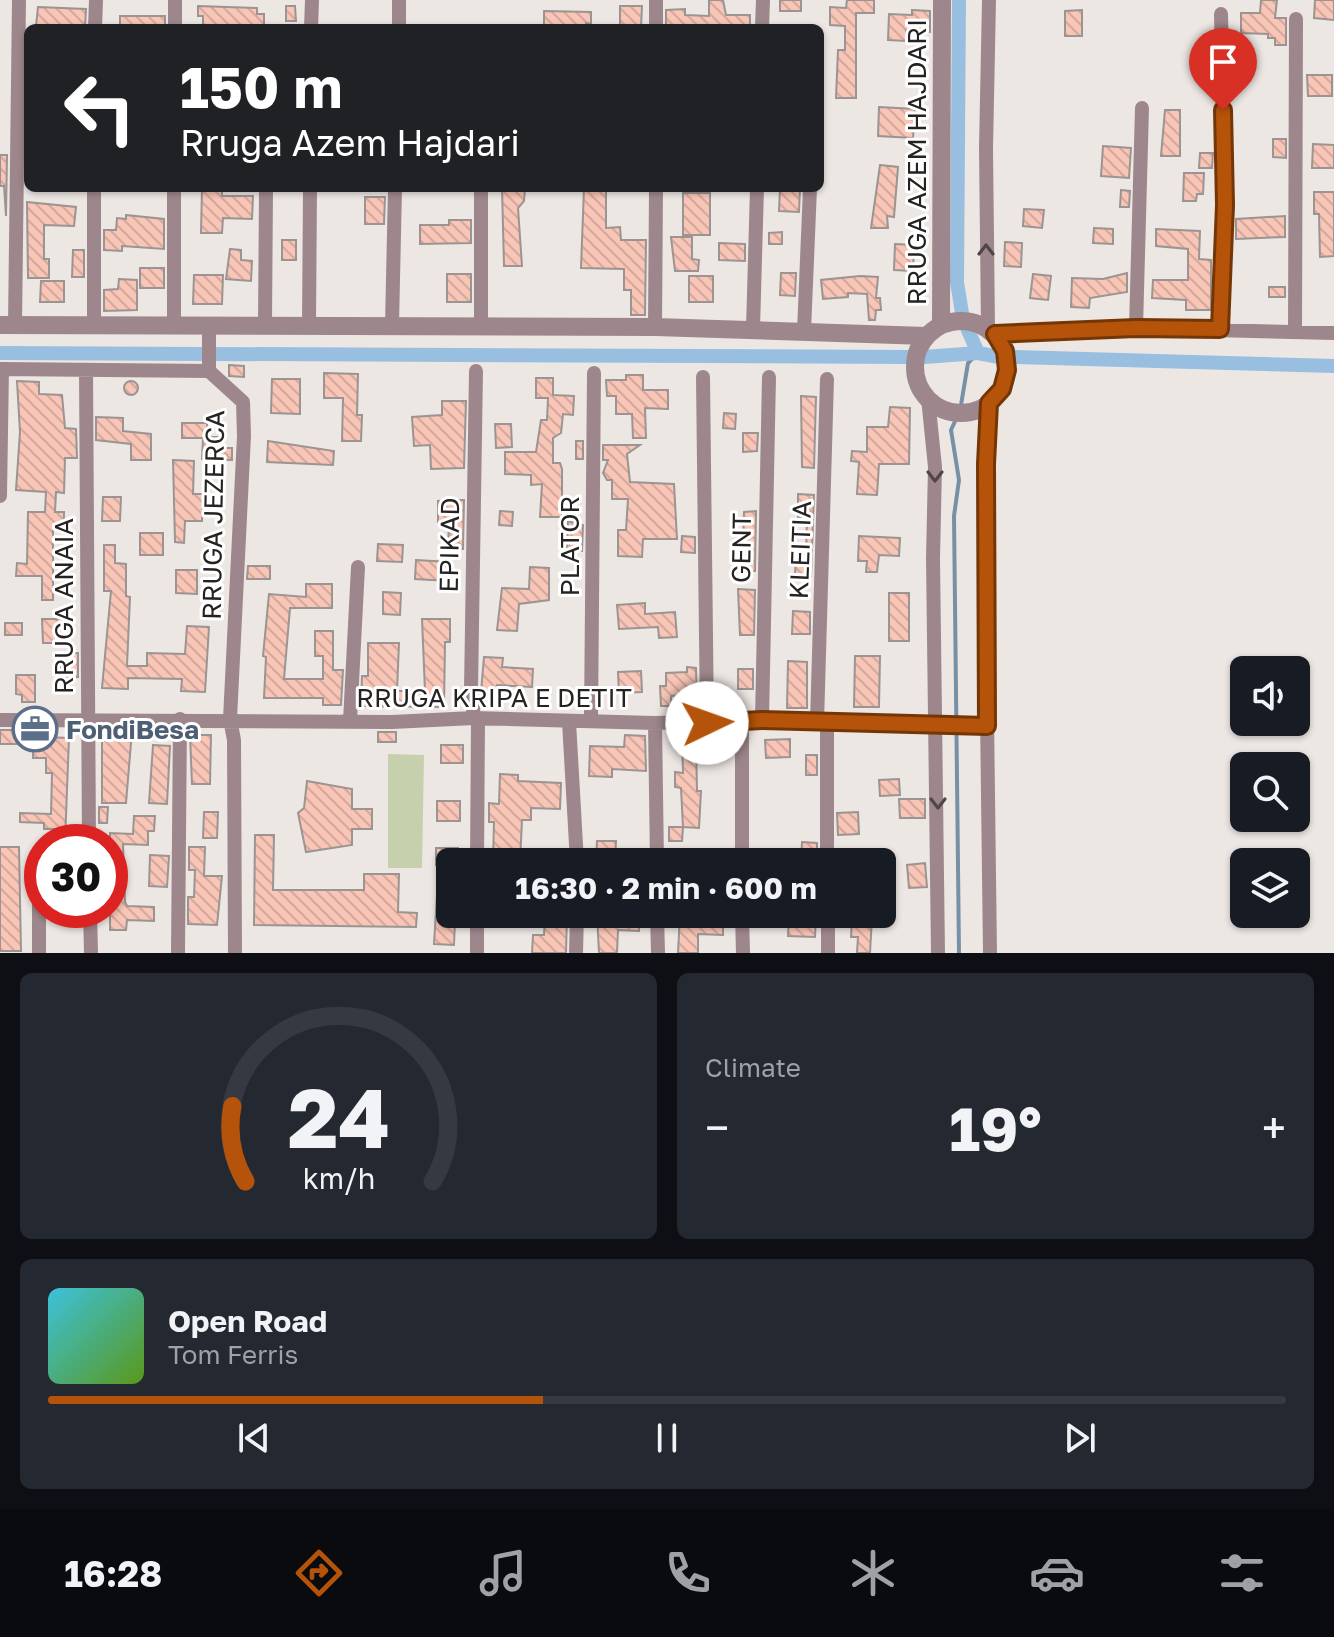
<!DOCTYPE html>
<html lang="en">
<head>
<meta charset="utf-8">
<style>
	:root { --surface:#171b24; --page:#242831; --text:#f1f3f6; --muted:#9ea1a6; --line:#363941; --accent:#b45309 }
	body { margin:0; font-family:"Golos Text",sans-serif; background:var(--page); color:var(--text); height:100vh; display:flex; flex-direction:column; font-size:30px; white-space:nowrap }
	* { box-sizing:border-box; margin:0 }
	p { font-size:26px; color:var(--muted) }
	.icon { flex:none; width:44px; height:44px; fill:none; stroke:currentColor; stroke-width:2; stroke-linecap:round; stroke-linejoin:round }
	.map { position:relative; height:953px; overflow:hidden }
	.side { display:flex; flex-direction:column; gap:20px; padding:20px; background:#0d0f14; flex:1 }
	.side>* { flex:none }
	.banner { position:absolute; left:24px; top:24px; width:800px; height:168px; border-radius:12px; box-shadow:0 2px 6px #0004; background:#202124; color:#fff; overflow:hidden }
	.tools { position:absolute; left:1230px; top:656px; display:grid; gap:16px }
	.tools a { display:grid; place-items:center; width:80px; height:80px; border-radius:12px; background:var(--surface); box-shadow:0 2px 6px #0004; font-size:40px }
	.speed { position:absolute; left:24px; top:824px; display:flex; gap:16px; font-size:40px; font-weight:700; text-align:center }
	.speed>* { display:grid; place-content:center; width:104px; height:104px; border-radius:50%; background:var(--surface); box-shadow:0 2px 6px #0004; line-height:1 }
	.speed .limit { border:12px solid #d22; background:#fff; color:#111 }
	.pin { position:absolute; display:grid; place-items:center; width:68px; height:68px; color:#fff; margin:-82px -34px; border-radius:50% 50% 50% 0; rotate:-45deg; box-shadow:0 0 8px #0007 }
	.pin .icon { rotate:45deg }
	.me { position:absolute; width:88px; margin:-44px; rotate:87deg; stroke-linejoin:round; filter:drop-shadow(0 0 6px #0008) }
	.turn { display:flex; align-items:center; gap:28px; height:168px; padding:0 24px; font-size:36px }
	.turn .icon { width:104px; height:104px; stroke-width:2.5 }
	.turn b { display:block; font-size:56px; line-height:68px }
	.big { font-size:60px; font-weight:700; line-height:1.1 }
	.side .tile { flex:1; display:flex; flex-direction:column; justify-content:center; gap:12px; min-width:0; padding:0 28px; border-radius:12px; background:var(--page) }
	.side .dial { align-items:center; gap:0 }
	.dial svg { height:208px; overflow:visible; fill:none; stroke:var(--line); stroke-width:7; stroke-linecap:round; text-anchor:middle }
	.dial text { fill:var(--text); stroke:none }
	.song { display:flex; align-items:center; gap:24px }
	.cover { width:96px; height:96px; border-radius:12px; background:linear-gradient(135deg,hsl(190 70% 55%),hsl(90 70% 35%)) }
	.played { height:8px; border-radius:4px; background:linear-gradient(90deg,var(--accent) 40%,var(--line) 40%) }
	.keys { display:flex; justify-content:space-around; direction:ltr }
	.heat { display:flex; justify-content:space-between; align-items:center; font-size:44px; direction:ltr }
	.side .tiles { flex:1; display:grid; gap:20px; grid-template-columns:1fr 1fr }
	.tile:last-child { grid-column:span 2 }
	.trip { position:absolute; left:436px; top:848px; width:460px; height:80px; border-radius:12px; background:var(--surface); box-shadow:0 2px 6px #0004; font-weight:700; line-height:80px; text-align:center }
	.dock { display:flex; height:128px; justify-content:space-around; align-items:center; background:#090b0e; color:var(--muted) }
	.dock .icon { width:56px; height:56px }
	.dock .current { color:var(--accent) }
	.dock b { font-size:36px; color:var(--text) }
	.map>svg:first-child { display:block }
	.pitch { fill:#c7d0ad }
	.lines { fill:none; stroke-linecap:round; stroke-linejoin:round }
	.stream { stroke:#7690a7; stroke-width:4 }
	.canal { stroke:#98bfe0; stroke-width:14 }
	.building { fill:url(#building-back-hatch); stroke:#9b9492; stroke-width:2 }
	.minor { stroke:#9e878c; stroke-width:14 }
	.tertiary { stroke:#9e878c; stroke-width:18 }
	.oneway { stroke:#4f4646 }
	.route-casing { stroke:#753606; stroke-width:20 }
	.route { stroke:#b45309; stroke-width:14 }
	.labels { text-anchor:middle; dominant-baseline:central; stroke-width:6; stroke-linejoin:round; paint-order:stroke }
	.street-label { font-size:26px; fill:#252321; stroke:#fff }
	.service-label { font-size:26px; font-weight:bold; fill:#4e5e75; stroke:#fff; text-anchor:start }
</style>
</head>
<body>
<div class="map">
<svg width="1334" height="953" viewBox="0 0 1334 953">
	<defs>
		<pattern id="building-back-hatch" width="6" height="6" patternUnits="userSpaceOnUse" patternTransform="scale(2)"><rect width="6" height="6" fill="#f8c5b6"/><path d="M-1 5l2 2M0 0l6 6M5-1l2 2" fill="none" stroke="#d4a99c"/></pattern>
	</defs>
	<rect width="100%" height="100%" fill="#ede7e3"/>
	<path class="pitch" d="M388 754 424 755 422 868H388Z"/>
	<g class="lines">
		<path class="stream" d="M961 405 968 363 978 353
			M957 417 951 430 959 480 954 516 959 953"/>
		<path class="canal" d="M959 0 957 282 962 313
			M967 328 978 353
			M0 353 909 357
			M924 357 978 353 999 357
			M1014 357 1334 366"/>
	</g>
	<path class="building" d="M709 0H723L726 15H750V28H666V10L685 9V15L709 16Z
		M780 0H801V11H780Z
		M847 0H874V13H856V98H836L838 50H845V26L830 25V7L846 8Z
		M1261 0H1277L1275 18H1286V45H1275V38H1268V34L1241 33V13H1260Z
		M1315 0H1334V20L1314 18Z
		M198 6 257 8V14H264V28H203V16H198Z
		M286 6H295L296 21H286Z
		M620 6H642L641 28H620Z
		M38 7 86 9 85 28 36 26Z
		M912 10 930 11V32L906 30V41L888 40 889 14 912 15Z
		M1082 10V36H1065V11Z
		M544 11 591 12V24L586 23V28H544Z
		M120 16H165V28H120Z
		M1307 75H1332V96H1308Z
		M879 107 915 109 913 138 878 136Z
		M1165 110H1180V156H1161Z
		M1273 139H1286V158L1273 157Z
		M1313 144 1334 145V168H1312Z
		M1103 146 1131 148 1129 178 1101 176Z
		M1200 153H1213L1212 168H1199Z
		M0 155H7L6 216 4 186H0Z
		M880 165 898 167 894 217 887 216 888 228H871Z
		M1184 173H1204L1203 194H1197L1196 201H1183Z
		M202 188H222V196H253L252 219 223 218 222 233H201Z
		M502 188H525L524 201 518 208 522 266H504Z
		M584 188H606V228L620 227 621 240H646L645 315H631V290H624V269L581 268Z
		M780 188H800L799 212 779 211Z
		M1121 190 1130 191 1129 207H1120Z
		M1314 192H1334V256L1320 257 1319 214H1314Z
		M683 193H710V235H683Z
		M365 197H385L384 224H365Z
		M27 202 76 207 74 226 44 225V259H49V278H28Z
		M1024 209 1044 210 1042 228 1023 226Z
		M126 215 164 219V249L122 246V251L104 250V230H116L117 218 126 219Z
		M1285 216V237L1236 239V219Z
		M449 220H471V243L420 244V225H449Z
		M1094 228 1113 229V244L1093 243Z
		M1156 229 1200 231 1199 259 1211 260V310H1186V300L1152 298 1153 280H1188V249L1156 246Z
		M782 232V244H769V233Z
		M671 237H692V259L699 260 698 271H675Z
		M282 240H296V260H282Z
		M1005 242 1022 243 1021 267 1004 266Z
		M719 243 745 244V261L719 260Z
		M895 244 914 245 913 271 894 270Z
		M230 249 241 250V260L252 261 251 281 226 279Z
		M73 250H84V277H72Z
		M140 268H164V288H140Z
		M781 273H796L795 296 780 295Z
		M1127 273V292L1090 298 1089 308 1071 307 1072 278 1103 279Z
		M447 274H471V302H447Z
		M1033 274 1051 276 1048 300 1030 298Z
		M194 275H223L222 304H193Z
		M689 276H713V302H689Z
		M860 276 878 277 876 298H880L881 310H876L875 320H869L867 294 848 293V297L823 299 821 280Z
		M119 279 137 280V310L104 311V290L118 289Z
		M41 281H64V302H40Z
		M1269 287H1285V297H1269Z
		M229 365 244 366V377L229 376Z
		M324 373 358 374 357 415H362L361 441H342L343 398H324Z
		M626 375H643V390H668V409L645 408 646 438H633L632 414H616V396H607L606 380H626Z
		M536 378H553V395L574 396 573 415 563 414 561 433 553 438V463H560L562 469V517H540L542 484 531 485V475L505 474V452H536L541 420H547L548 398H536Z
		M272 379H300V414L271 413Z
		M17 381 39 382V394L62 395 65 428 76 429 77 458H65L64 493 56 492 55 512H64V530H53V600H42V576H16L17 563 27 564 28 512H45L46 492 16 490 20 432Z
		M124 388a7 7 0 1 1 14 0a7 7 0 1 1-14 0Z
		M801 396 816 397 814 468 802 467Z
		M442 401H466L464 468 431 469 430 445 414 446 412 417 442 415Z
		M890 407 910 408 909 464H879L877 495 857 494 859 462 851 461 852 451 867 452V427H888Z
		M724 413 736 414 735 429 723 428Z
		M96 417 123 418V431L151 434V460H131V444L96 440Z
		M182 423H207V437H221V448H232V460L202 459 203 438H182Z
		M495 424H511L512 447 496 448Z
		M743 433H758L757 451 743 452Z
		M268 441 334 451 333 465 267 462Z
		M576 441H583V459H576Z
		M603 445H640L627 454 630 482 674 484 677 539H643L642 557 618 556V530H626L628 499H612V480H607L603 473 608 460H603Z
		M173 460 194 461 193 494H203L202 521H185L184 543 175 542Z
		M798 494 814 495 811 577 795 576 796 554H806L807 517H798Z
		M103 497H121L120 521H102Z
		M464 500 463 549H448L449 522H438V501Z
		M500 511 513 512 512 526 499 525Z
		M756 511 755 571 742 572 744 512Z
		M568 521 583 525 582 551 567 550Z
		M140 533H163V555H140Z
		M682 536 695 537V553L681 552Z
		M859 536 900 538 899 556 879 555 877 572H866L867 561H858Z
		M378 544 403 545 402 562 377 561Z
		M104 545H115V563L126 564V596L130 597 127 666H147V653L185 654 187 626 209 627 205 692 181 691 182 679 128 678V689L102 688 111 591H104Z
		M416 560 450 562 449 581 415 579Z
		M248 566H270V579H247Z
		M530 567 549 568V600L519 604 517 631 497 630 502 588 529 589Z
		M176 570H197V594L176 593Z
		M306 584H332V608H290L284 679H323V656H315V631H333V670H343L341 705H323V698H264L266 657 263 656 269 594 306 597Z
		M738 589 755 590 754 635H740Z
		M383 592 401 593 400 615 383 614Z
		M889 593H909V641H889Z
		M645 603V614L675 612 677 637 659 638 658 627 619 629 617 605Z
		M793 611 810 612V634H792Z
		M42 619H65L66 643H43Z
		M422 619H450V642H445L444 707 361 706 362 676H368V643H399L397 691H425Z
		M5 623H22V635H5Z
		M60 653H78V677L60 678Z
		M855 656H880L879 707H854Z
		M484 657 503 658 502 667 533 669 532 687 497 685 496 693 481 692Z
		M788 661 807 662V708H787Z
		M687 667 696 668 697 705 694 694 671 696V706H661L660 686H666V673L687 672Z
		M738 669H753V689H738Z
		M641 671 642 692 619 693 618 672Z
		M16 675H35V702H22V695L16 694Z
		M0 730H42V737L69 738 65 842H54L55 829H44V823L20 822V813L51 814 52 773H46V758H33V744H0Z
		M102 731H132L126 803H102Z
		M378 732H396V742H378Z
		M190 735H211L210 784H192Z
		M625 735 645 736 646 771 612 769V777L589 776 590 746 624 747Z
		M696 739 697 791H701L699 828 683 827 681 788 675 787V772L683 773 682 740Z
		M790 739V757L766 758 765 740Z
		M153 745 170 746 167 804 149 803Z
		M441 745H463V763H441Z
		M806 755H817V775H806Z
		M500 774 518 775V781L561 783 560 809 531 808V820H522L520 862 493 861 494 822H489V803L499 804Z
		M899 779 900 795 880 796 879 780Z
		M307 781 352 789V809H372V829H352V845L306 852 298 813 304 808Z
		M899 799H925V818H900Z
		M437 801H460V821H437Z
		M99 807H108L107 823H99Z
		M204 812H218L217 838H203Z
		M858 812 859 834 838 835 837 813Z
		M134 816H155L154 831H148V845L123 844 125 902 127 906 154 907V921L127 920 126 930H110V833L133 834Z
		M669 827H683L682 841H669Z
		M255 835H274L273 890H364V874H399L398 912 417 913 416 927 254 925Z
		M597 841H616L615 862H596Z
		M802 842 817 843V862H801Z
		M0 847H19L21 951H0Z
		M189 847H205L204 876H222L217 925 188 924V897H194L195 870H189Z
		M436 848H458V862L436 865Z
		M150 855 169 856 167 887 149 886Z
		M925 863 927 887 909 888 907 865Z
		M437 895H449L448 921H455L454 945 434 944Z
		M545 914H567L566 953H532L533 935H544Z
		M597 914H640L639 931 618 930 617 953H599Z
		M680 914 723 917V935L698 934V953H678Z
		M789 914 816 915 815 937 788 936Z
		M852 918H872L870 953H857L858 937H851Z"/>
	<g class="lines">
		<path class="minor" d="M95 28 96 0
			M175 28V0
			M311 28 312 0
			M399 28V0
			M656 28V0
			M762 28 763 0
			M481 188V327
			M15 325 19 0
			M265 325 266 188
			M309 325 310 188
			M392 325 395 188
			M209 326V371L243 402 244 436 230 719 234 740 235 953
			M94 327V188
			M174 327V188
			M655 327 656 188
			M988 328 986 148 989 0
			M1136 328 1142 108
			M753 329 757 188
			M1220 329 1225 205 1221 14
			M804 331 810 188
			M1295 332 1296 19
			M995 334 1136 328 1334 333
			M0 369 209 371
			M86 371 89 842
			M703 377 707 723
			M928 398 935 467 933 558 938 953
			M989 403 985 558 990 953
			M0 496 2 369
			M474 718 471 690 476 371
			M0 720 392 722 474 718 655 723 762 720 987 726
			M591 720 594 373
			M762 720 769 377
			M350 721 358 567
			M742 721V862
			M569 722 577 862
			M827 722V862
			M655 723 657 862
			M817 723 827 379
			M39 851V953
			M477 862 478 719
			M90 910 91 953
			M657 914 658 953
			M742 914 743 953
			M828 914V953
			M178 953 180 719
			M477 953V914
			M576 953 577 914"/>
		<path class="tertiary" d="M915 367a46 46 0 1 1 92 0a46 46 0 1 1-92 0Z
			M0 325 655 327 926 336
			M941 325 942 0"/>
	</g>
	<defs><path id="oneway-chevron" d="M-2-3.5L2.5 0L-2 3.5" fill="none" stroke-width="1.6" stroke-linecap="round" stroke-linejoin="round" transform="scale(2)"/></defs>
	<g class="oneway">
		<use href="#oneway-chevron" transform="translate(986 250) rotate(-90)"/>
		<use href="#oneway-chevron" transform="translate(935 476) rotate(90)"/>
		<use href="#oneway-chevron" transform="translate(938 803) rotate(90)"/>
	</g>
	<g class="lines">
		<g class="route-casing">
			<path id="route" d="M707 723 762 720 987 726 986 464 989 403 1002 389 1007 370 1005 351 995 334 1136 328 1220 329 1225 205 1223 110"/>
		</g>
		<use href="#route" class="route"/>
	</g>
	<defs>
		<g id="office-ring" transform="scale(2.3)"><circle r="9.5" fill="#fff" stroke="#5c6f8a" stroke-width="1.5"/><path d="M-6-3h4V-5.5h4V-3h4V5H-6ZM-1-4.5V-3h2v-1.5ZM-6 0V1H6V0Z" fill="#5c6f8a"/></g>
	</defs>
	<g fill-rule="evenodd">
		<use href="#office-ring" x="35" y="729"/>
	</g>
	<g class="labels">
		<g class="street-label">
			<text transform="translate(916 162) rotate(-90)">RRUGA AZEM HAJDARI</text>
			<text transform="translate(213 515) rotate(-89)">RRUGA JEZERCA</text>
			<text transform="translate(449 545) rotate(-89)">EPIKAD</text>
			<text transform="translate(569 546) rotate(-90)">PLATOR</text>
			<text transform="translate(741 548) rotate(-89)">GENT</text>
			<text transform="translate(800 550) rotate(-88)">KLEITIA</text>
			<text transform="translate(63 606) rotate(-90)">RRUGA ANAIA</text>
			<text x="494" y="697">RRUGA KRIPA E DETIT</text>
		</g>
		<g class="service-label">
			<text x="66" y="729">FondiBesa</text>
		</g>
	</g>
</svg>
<div class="tools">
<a><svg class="icon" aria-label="sound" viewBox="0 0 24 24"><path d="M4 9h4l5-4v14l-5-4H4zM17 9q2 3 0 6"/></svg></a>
<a><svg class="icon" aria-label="search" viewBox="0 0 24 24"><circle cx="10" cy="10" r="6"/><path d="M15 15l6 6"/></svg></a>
<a><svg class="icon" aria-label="layers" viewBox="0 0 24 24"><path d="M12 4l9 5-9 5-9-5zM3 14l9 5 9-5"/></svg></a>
</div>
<div class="speed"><div class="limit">30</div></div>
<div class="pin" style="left:1223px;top:110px;background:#d93025"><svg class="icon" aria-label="arrive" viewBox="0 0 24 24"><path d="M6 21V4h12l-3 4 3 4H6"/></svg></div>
<svg class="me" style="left:707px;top:723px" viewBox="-20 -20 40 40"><circle r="19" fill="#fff"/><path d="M0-13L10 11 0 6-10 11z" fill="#b45309"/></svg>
<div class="trip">16:30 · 2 min · 600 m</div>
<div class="banner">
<div class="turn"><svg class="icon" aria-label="left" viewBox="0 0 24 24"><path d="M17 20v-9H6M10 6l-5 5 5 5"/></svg><div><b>150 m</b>Rruga Azem Hajdari</div></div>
</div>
</div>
<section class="side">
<div class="tiles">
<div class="tile dial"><svg viewBox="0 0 100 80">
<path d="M14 69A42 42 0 1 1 86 69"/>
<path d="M14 69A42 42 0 0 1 9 40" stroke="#b45309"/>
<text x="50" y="56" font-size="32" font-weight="700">24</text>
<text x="50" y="72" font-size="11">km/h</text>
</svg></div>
<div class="tile"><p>Climate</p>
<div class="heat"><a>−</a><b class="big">19°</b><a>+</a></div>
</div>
<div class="tile">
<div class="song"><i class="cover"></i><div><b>Open Road</b><p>Tom Ferris</p></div></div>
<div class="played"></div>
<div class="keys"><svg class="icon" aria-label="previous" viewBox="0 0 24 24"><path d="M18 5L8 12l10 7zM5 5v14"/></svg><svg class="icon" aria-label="pause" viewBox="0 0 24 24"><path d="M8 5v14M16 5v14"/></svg><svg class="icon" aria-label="next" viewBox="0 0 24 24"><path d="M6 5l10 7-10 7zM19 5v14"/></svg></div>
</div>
</div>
</section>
<nav class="dock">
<b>16:28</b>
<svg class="icon current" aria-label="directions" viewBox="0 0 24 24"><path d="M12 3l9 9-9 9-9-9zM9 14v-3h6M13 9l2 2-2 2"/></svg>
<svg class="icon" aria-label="music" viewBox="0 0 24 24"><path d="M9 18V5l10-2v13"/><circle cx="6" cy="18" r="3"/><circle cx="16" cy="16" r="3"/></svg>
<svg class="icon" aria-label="phone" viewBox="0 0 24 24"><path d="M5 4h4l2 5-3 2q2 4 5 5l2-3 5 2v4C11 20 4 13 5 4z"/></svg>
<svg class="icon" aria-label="climate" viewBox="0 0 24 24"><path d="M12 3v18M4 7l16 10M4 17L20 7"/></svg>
<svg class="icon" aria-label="car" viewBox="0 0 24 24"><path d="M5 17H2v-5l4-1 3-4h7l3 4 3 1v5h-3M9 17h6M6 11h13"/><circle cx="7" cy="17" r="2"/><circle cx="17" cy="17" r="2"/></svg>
<svg class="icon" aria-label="filters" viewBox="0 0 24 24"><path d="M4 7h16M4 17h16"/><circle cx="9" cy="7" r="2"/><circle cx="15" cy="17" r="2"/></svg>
</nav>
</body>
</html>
